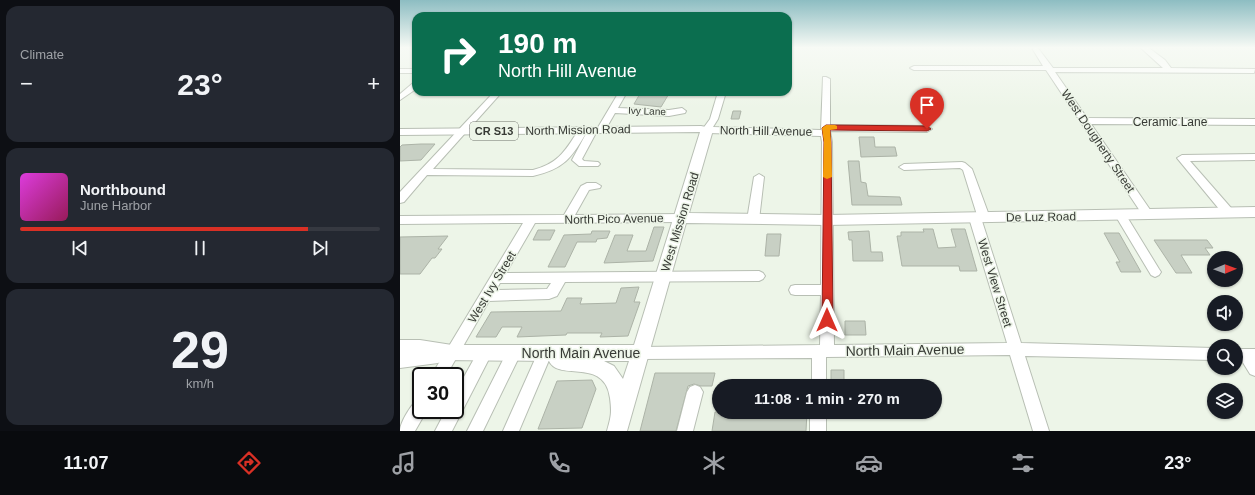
<!DOCTYPE html>
<html lang="en">
<head>
<meta charset="utf-8">
<style>
	:root { --surface:#171b24; --page:#242831; --text:#f1f3f6; --muted:#9ea1a6; --line:#363941; --accent:#d93025 }
	body { margin:0; font-family:Arial,sans-serif; background:var(--page); color:var(--text); height:100vh; display:flex; flex-direction:column; font-size:15px; white-space:nowrap }
	* { box-sizing:border-box; margin:0 }
	p { font-size:13px; color:var(--muted) }
	.icon { flex:none; width:22px; height:22px; fill:none; stroke:currentColor; stroke-width:2; stroke-linecap:round; stroke-linejoin:round }
	.map { position:relative; flex:1; overflow:hidden }
	.panel { display:flex; flex-direction:column; gap:6px; padding:6px; background:#0d0f14; width:400px }
	.panel>* { flex:none }
	.banner { position:absolute; left:12px; top:12px; width:380px; height:84px; border-radius:12px; box-shadow:0 1px 3px #0004; background:#0b6e4f; color:#fff; overflow:hidden }
	.needle { width:26px; rotate:89deg }
	.buttons { position:absolute; left:807px; top:251px; display:grid; gap:8px }
	.buttons a { display:grid; place-items:center; width:36px; height:36px; border-radius:50%; background:var(--surface); box-shadow:0 1px 3px #0004; font-size:20px }
	.speed { position:absolute; left:12px; top:367px; display:flex; gap:8px; font-size:20px; font-weight:700; text-align:center }
	.speed>* { display:grid; place-content:center; width:52px; height:52px; border-radius:50%; background:var(--surface); box-shadow:0 1px 3px #0004; line-height:1 }
	.speed .limit { border:2px solid #111; border-radius:6px; background:#fff; color:#111 }
	.pin { position:absolute; display:grid; place-items:center; width:34px; height:34px; color:#fff; margin:-41px -17px; border-radius:50% 50% 50% 0; rotate:-45deg; box-shadow:0 0 4px #0007 }
	.pin .icon { rotate:45deg }
	.me { position:absolute; width:44px; margin:-22px; rotate:0deg; stroke-linejoin:round; filter:drop-shadow(0 0 3px #0008) }
	.turn { display:flex; align-items:center; gap:14px; height:84px; padding:0 20px; font-size:18px }
	.turn .icon { width:52px; height:52px; stroke-width:2.5 }
	.turn b { display:block; font-size:28px; line-height:34px }
	.big { font-size:30px; font-weight:700; line-height:1.1 }
	.panel .card { flex:1; display:flex; flex-direction:column; justify-content:center; gap:6px; min-width:0; padding:0 14px; border-radius:12px; background:var(--page) }
	.panel .dial { align-items:center; gap:0 }
	.dial b { font-size:52px; line-height:1 }
	.song { display:flex; align-items:center; gap:12px }
	.cover { width:48px; height:48px; border-radius:6px; background:linear-gradient(135deg,hsl(300 70% 55%),hsl(330 70% 35%)) }
	.played { height:4px; border-radius:2px; background:linear-gradient(90deg,var(--accent) 80%,var(--line) 80%) }
	.keys { display:flex; justify-content:space-around; direction:ltr }
	.heat { display:flex; justify-content:space-between; align-items:center; font-size:22px; direction:ltr }
	.trip { position:absolute; left:312px; top:379px; width:230px; height:40px; border-radius:20px; background:var(--surface); box-shadow:0 1px 3px #0004; font-weight:700; line-height:40px; text-align:center }
	.tabs { display:flex; height:64px; justify-content:space-around; align-items:center; background:#090b0e; color:var(--muted) }
	.tabs .icon { width:28px; height:28px }
	.tabs .selected { color:var(--accent) }
	.tabs b { font-size:18px; color:var(--text) }
	main { display:flex; flex:1; min-height:0 }
	.map>svg:first-child { display:block }
	.building { fill:#c8d0c4; stroke:#acb3a7 }
	.lines { fill:none; stroke-linecap:round; stroke-linejoin:round }
	.minor-casing { stroke:#b8bfb4; stroke-width:2 }
	.major-casing { stroke:#b8bfb4; stroke-width:2 }
	.minor { fill:#fff; fill-rule:evenodd }
	.major { fill:#fff; fill-rule:evenodd }
	.route { fill:#d93025; stroke:#8d1f18 }
	.slow { fill:#f59e0b }
	.labels { text-anchor:middle; dominant-baseline:central; stroke-width:3; stroke-linejoin:round; paint-order:stroke }
	.far-street-label { font-size:10px; fill:#373a35; stroke:#edf5e8 }
	.shield { fill:#edf5e8; stroke:#6e726b; stroke-width:1 }
	.shield-label { font-size:11px; font-weight:bold; fill:#373a35 }
	.street-label { font-size:12px; fill:#373a35; stroke:#edf5e8 }
	.near-street-label { font-size:14px; fill:#373a35; stroke:#edf5e8 }
</style>
</head>
<body>
<main>
<section class="panel">
<div class="card"><p>Climate</p>
<div class="heat"><a>−</a><b class="big">23°</b><a>+</a></div>
</div>
<div class="card">
<div class="song"><i class="cover"></i><div><b>Northbound</b><p>June Harbor</p></div></div>
<div class="played"></div>
<div class="keys"><svg class="icon" aria-label="previous" viewBox="0 0 24 24"><path d="M18 5L8 12l10 7zM5 5v14"/></svg><svg class="icon" aria-label="pause" viewBox="0 0 24 24"><path d="M8 5v14M16 5v14"/></svg><svg class="icon" aria-label="next" viewBox="0 0 24 24"><path d="M6 5l10 7-10 7zM19 5v14"/></svg></div>
</div>
<div class="card dial"><b>29</b><p>km/h</p></div>
</section>
<div class="map">
<svg width="855" height="431" viewBox="0 0 855 431">
	<rect width="100%" height="100%" fill="#edf5e8"/>
	<path class="building" d="M241 92H270L261 107 234 104Z
		M333 111H341L339 119H331Z
		M459 137H474L475 147H495L497 156 461 157Z
		M21 144H35L21 160 0 161V147L2 145Z
		M448 161H459L461 182 466 183 468 196 500 197 502 205H452Z
		M254 227H264L253 261 204 263 215 235H233L227 251H246Z
		M523 229H533L538 248 556 247 551 229H565L577 271H560L559 266H502L497 236H501V232H524Z
		M138 230H155L150 240H133Z
		M192 231H210L207 238 197 239 196 242H177L165 267H148L164 235 191 234Z
		M469 231 471 252H482L483 261H453L452 240H449L448 232Z
		M704 233H719L741 272H721L716 262H720Z
		M367 234H381L379 256H365Z
		M48 236 38 249H42L35 258H32L20 274H0V237Z
		M754 240H807L813 248H805L810 255H781L792 273H776Z
		M239 287 234 302H240L228 336 200 337 202 333H167L166 335 117 337 122 327H102L96 337H76L91 312 161 311 167 298H182L180 304 216 303 221 288Z
		M445 321H465L466 335H445Z
		M431 370H444V386H431Z
		M255 373H315L312 386H301L294 384 288 386 276 431H240Z
		M192 380 196 389 182 428 138 429 157 381Z
		M315 412H407L406 431H312Z"/>
	<g class="lines">
		<g class="minor-casing">
			<path id="minor" d="M632 48H638L653 68H763L741 48H749L765 60 771 68 855 69 854 73 655 72 687 118 855 119V125L691 124 753 214 752 217H744L646 70H514L510 68 514 66H643Z
				M0 69H16V73H0Z
				M423 77H426L430 79V125L527 126 532 129 527 132 430 131 432 142 434 345 607 343 569 218 571 215H577L563 170 560 168 504 170 499 167 504 164 562 162 565 163 572 169 590 218 588 221H582L621 343 814 348V360L625 356 649 431H633L610 355 426 357V386H412V358L240 359 235 358 233 353 235 348 240 347 420 345 421 295H395L391 294 389 290 391 286 395 285H421L422 142 421 136 307 133 302 130 310 119 318 92H326L318 119 313 127 421 130Z
				M13 83H16V89L0 100V94Z
				M94 92H102L33 169 133 170C160 163 166 149 180 128H186L188 130C171 158 166 168 133 176L27 175 4 202 0 203V192Z
				M219 92H227L218 108 269 110 282 108 286 111 285 113 269 116 215 113 204 132 201 133 197 131 182 159 184 161 198 162 200 164 198 166H179L172 160 188 130 193 127 197 129Z
				M855 154V160L790 161 832 209 833 212 832 215H824L777 158 782 155Z
				M359 174 364 177 359 220 357 223H349L347 220 354 177Z
				M187 183H196L201 186 200 188 189 190 175 215 281 214 285 215 287 218 285 221 281 222 135 223 106 273 359 271 363 273 365 276 363 279 359 281 165 282 157 296 149 299 89 301 46 376H31L123 223 0 224V216L164 215 181 186ZM100 283H151L147 289 96 290Z
				M720 211 724 212 759 269 761 272 759 275 755 277 751 275 715 215 716 212Z
				M85 347 90 348 92 353 52 431H35L46 410H55V393L80 348Z
				M114 347 119 348 121 353 83 431H67L109 348Z
				M145 347 150 348 152 353 119 431H103L140 348Z
				M836 349H855V376L850 374 842 361H836Z
				M295 385 300 387 303 392 293 431H277L287 392 290 387Z
				M21 397V410H27L15 431H0C0 422 13 401 21 397Z
				M410 412H426V431H410Z"/>
		</g>
		<g class="major-casing">
			<path id="major" d="M301 126 311 128 313 130 289 213 427 215 855 207V217L427 225 286 223 227 431H207C211 417 212 413 210 398 205 357 159 382 149 361L45 360 38 363 0 368V340H20L52 345H234L300 132 0 135V129ZM204 361H229L223 379 214 366Z"/>
		</g>
		<use href="#minor" class="minor"/>
		<use href="#major" class="major"/>
	</g>
	<linearGradient id="sky" x2="0" y2="1"><stop stop-color="#8dbdc2"/><stop offset="0.44" stop-color="#f7faf5"/><stop offset="1" stop-color="#f7faf5" stop-opacity="0"/></linearGradient>
	<rect width="855" height="108" fill="url(#sky)"/>
	<path class="route" d="M426 125 527 126 531 129 527 131 430 130 431 142 433 320 431 324 427 325 423 324 422 320 424 142 422 128Z"/>
	<path class="slow" d="M435 125 437 126V129L430 130 431 142 432 177 427 179 423 177 424 142 422 128 426 125Z"/>
	<g class="labels">
		<g class="far-street-label">
			<text transform="translate(247 111) rotate(2)">Ivy Lane</text>
		</g>
		<rect class="shield" x="70" y="122" width="48" height="18" rx="3"/>
		<g class="shield-label">
			<text x="94" y="131">CR S13</text>
		</g>
		<g class="street-label">
			<text x="770" y="122">Ceramic Lane</text>
			<text transform="translate(178 130) rotate(-1)">North Mission Road</text>
			<text transform="translate(366 131) rotate(1)">North Hill Avenue</text>
			<text transform="translate(698 141) rotate(56)">West Dougherty Street</text>
			<text transform="translate(641 217) rotate(-1)">De Luz Road</text>
			<text transform="translate(214 219) rotate(-1)">North Pico Avenue</text>
			<text transform="translate(280 222) rotate(-73)">West Mission Road</text>
			<text transform="translate(595 283) rotate(73)">West View Street</text>
			<text transform="translate(92 287) rotate(-59)">West Ivy Street</text>
		</g>
		<g class="near-street-label">
			<text transform="translate(505 350) rotate(-1)">North Main Avenue</text>
			<text x="181" y="353">North Main Avenue</text>
		</g>
	</g>
</svg>
<div class="buttons">
<a><svg class="needle" viewBox="-14 -14 28 28"><path d="M0-13l5 13h-10z" fill="#e53935"/><path d="M0 13l5-13h-10z" fill="#9ea1a6"/></svg></a>
<a><svg class="icon" aria-label="sound" viewBox="0 0 24 24"><path d="M4 9h4l5-4v14l-5-4H4zM17 9q2 3 0 6"/></svg></a>
<a><svg class="icon" aria-label="search" viewBox="0 0 24 24"><circle cx="10" cy="10" r="6"/><path d="M15 15l6 6"/></svg></a>
<a><svg class="icon" aria-label="layers" viewBox="0 0 24 24"><path d="M12 4l9 5-9 5-9-5zM3 14l9 5 9-5"/></svg></a>
</div>
<div class="speed"><div class="limit">30</div></div>
<div class="pin" style="left:527px;top:129px;background:#d93025"><svg class="icon" aria-label="arrive" viewBox="0 0 24 24"><path d="M6 21V4h12l-3 4 3 4H6"/></svg></div>
<svg class="me" style="left:427px;top:320px" viewBox="-20 -20 40 40"><path d="M0-17L14 15 0 8-14 15z" fill="#d93025" stroke="#fff" stroke-width="4"/></svg>
<div class="trip">11:08 · 1 min · 270 m</div>
<div class="banner">
<div class="turn"><svg class="icon" aria-label="right" viewBox="0 0 24 24"><path d="M7 20v-9h11M14 6l5 5-5 5"/></svg><div><b>190 m</b>North Hill Avenue</div></div>
</div>
</div>
</main>
<nav class="tabs">
<b>11:07</b>
<svg class="icon selected" aria-label="directions" viewBox="0 0 24 24"><path d="M12 3l9 9-9 9-9-9zM9 14v-3h6M13 9l2 2-2 2"/></svg>
<svg class="icon" aria-label="music" viewBox="0 0 24 24"><path d="M9 18V5l10-2v13"/><circle cx="6" cy="18" r="3"/><circle cx="16" cy="16" r="3"/></svg>
<svg class="icon" aria-label="phone" viewBox="0 0 24 24"><path d="M5 4h4l2 5-3 2q2 4 5 5l2-3 5 2v4C11 20 4 13 5 4z"/></svg>
<svg class="icon" aria-label="climate" viewBox="0 0 24 24"><path d="M12 3v18M4 7l16 10M4 17L20 7"/></svg>
<svg class="icon" aria-label="car" viewBox="0 0 24 24"><path d="M5 17H2v-5l4-1 3-4h7l3 4 3 1v5h-3M9 17h6M6 11h13"/><circle cx="7" cy="17" r="2"/><circle cx="17" cy="17" r="2"/></svg>
<svg class="icon" aria-label="filters" viewBox="0 0 24 24"><path d="M4 7h16M4 17h16"/><circle cx="9" cy="7" r="2"/><circle cx="15" cy="17" r="2"/></svg>
<b>23°</b>
</nav>
</body>
</html>
